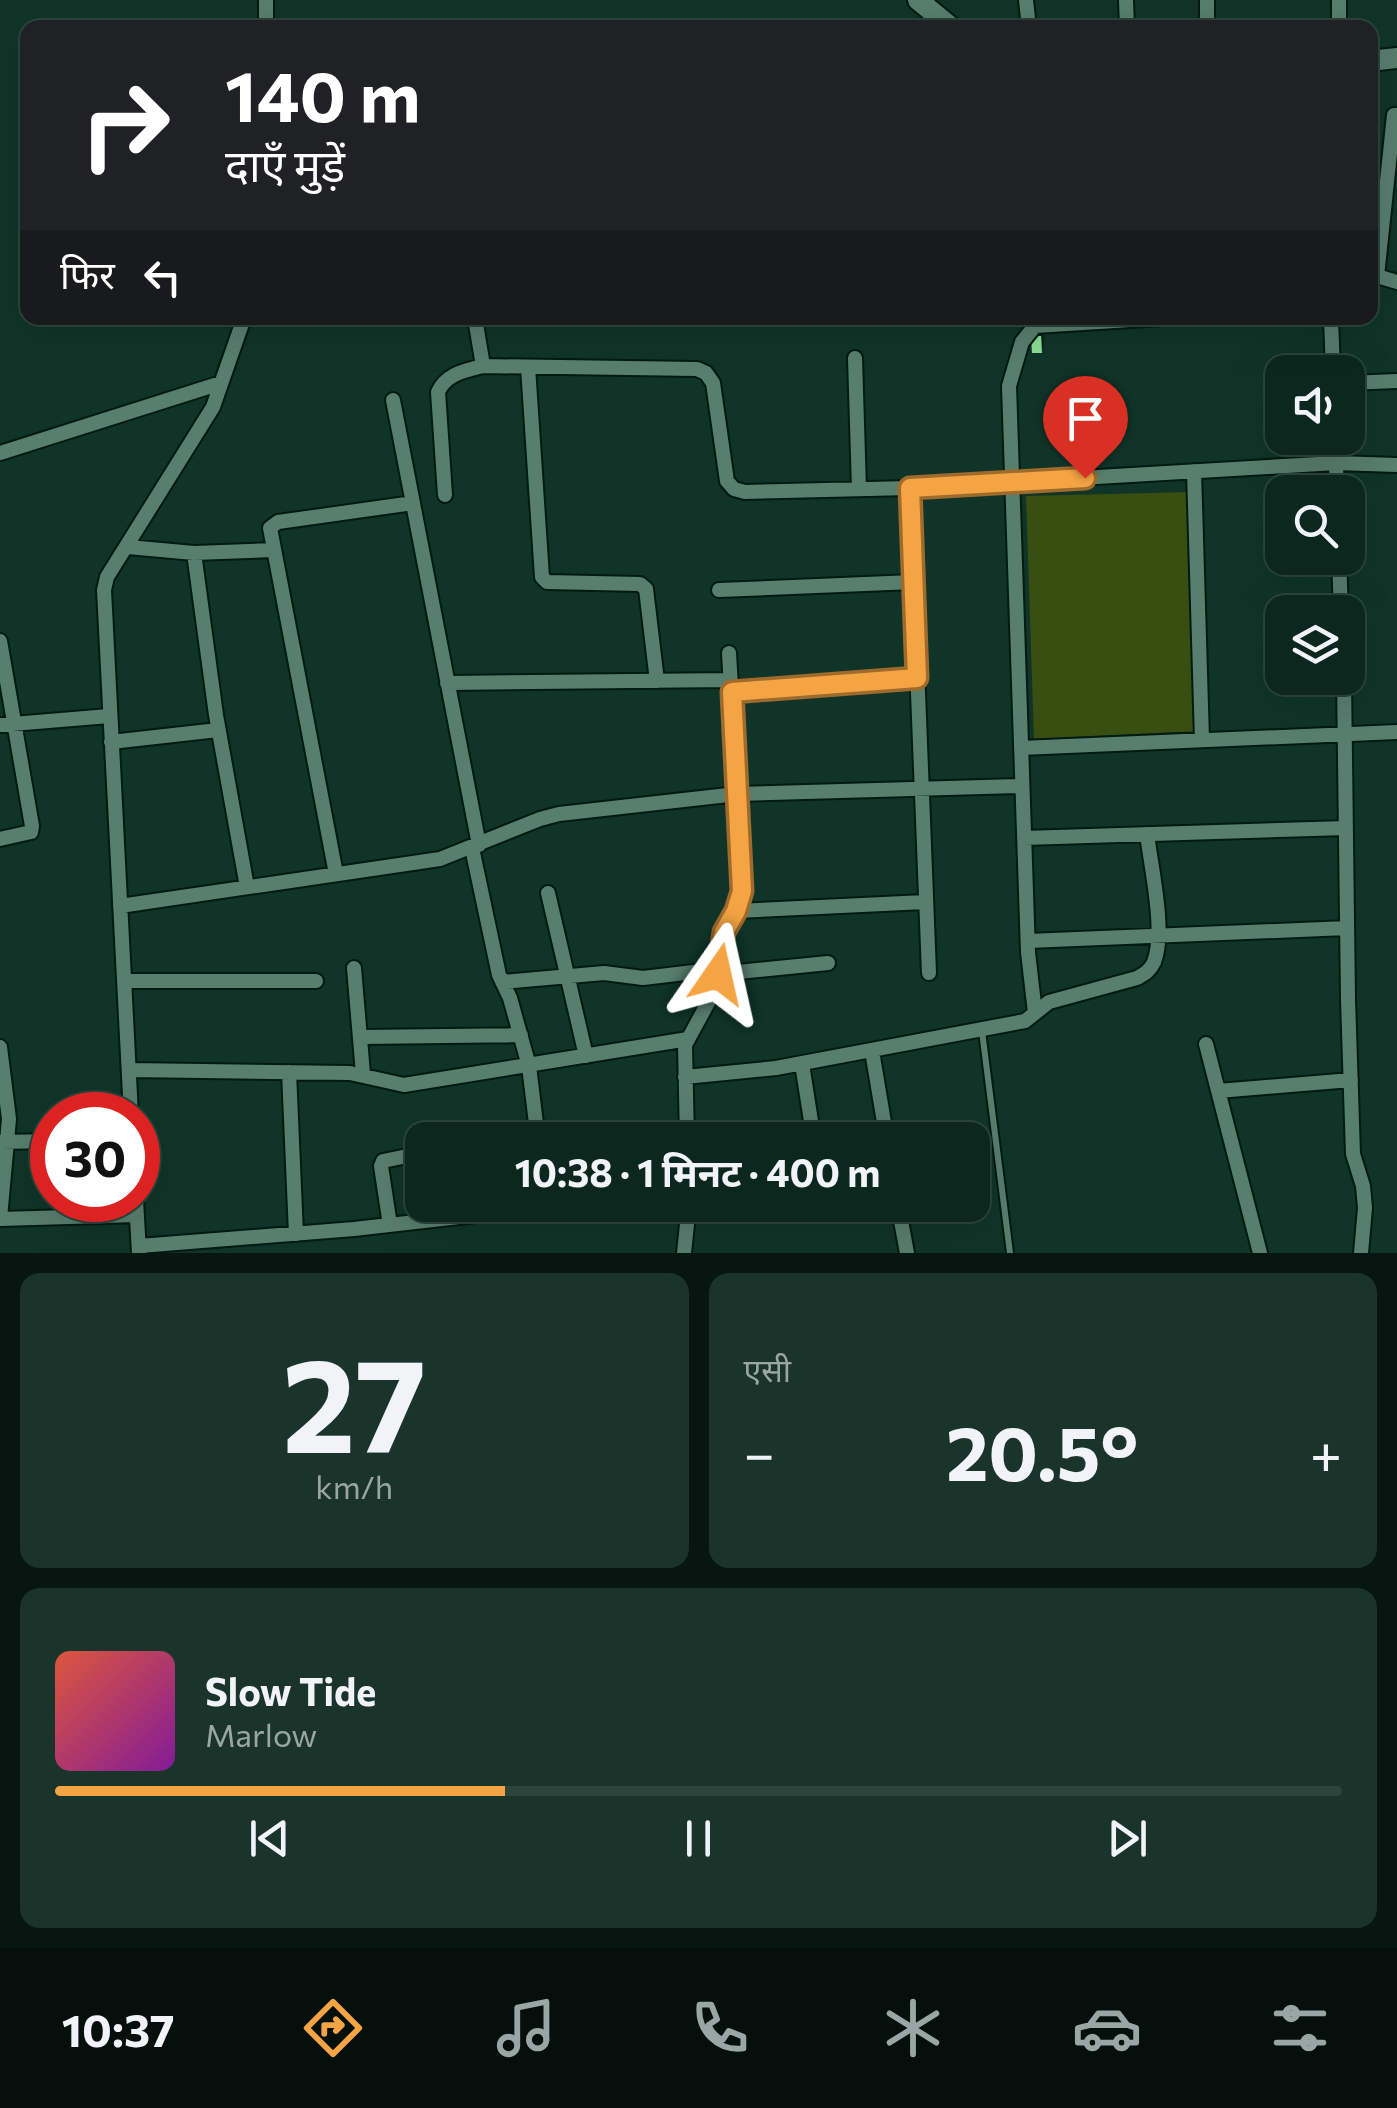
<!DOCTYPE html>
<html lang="hi">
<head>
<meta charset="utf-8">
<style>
	:root { --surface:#0c281e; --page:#1a342b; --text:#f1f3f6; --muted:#9aa6a4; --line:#2c443c; --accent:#f4a443 }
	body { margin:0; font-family:Commissioner,"Noto Sans Devanagari",sans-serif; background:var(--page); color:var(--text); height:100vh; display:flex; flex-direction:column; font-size:38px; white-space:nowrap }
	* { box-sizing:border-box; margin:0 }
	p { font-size:32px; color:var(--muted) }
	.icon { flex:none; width:55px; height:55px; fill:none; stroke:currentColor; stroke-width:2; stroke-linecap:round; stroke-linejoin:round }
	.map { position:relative; height:1253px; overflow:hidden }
	.drawer { display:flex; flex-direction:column; gap:20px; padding:20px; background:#071610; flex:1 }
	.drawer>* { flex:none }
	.top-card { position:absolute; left:20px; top:20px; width:1358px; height:305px; border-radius:20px; box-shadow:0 10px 40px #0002,0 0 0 2px var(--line); background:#202124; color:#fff; overflow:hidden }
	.tools { position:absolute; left:1265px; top:355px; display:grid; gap:20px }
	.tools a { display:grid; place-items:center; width:100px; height:100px; border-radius:20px; background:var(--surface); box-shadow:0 10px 40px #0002,0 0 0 2px var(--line); font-size:50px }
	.speed { position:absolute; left:30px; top:1092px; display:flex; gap:20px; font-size:50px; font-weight:700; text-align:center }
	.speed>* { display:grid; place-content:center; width:130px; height:130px; border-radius:50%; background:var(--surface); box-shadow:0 10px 40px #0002,0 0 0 2px var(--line); line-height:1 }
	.speed .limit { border:15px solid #d22; background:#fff; color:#111 }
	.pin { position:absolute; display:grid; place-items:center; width:85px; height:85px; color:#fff; margin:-102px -42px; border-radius:50% 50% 50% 0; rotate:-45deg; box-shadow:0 0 10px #0007 }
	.pin .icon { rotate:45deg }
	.me { position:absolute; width:110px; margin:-55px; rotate:11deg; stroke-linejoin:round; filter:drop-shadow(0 0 8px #0008) }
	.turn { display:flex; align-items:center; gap:35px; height:210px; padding:0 40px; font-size:45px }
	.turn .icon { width:130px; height:130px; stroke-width:2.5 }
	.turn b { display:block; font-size:70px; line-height:85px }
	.then { display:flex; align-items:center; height:95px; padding:0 40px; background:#0003; gap:20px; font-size:38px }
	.big { font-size:75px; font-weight:700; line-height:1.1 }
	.drawer .card { flex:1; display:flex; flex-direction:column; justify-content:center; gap:15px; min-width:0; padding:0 35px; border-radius:20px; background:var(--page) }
	.drawer .dial { align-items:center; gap:0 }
	.dial b { font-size:130px; line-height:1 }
	.song { display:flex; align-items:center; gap:30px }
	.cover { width:120px; height:120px; border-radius:15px; background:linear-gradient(135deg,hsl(10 70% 55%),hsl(290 70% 35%)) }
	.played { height:10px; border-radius:5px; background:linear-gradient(90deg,var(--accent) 35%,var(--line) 35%) }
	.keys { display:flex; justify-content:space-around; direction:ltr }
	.heat { display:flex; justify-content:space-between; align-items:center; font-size:55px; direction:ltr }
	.drawer .tiles { flex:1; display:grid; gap:20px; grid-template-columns:1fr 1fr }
	.card:last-child { grid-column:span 2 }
	.trip { position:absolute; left:405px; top:1122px; width:585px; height:100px; border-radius:20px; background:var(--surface); box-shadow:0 10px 40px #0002,0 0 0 2px var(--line); font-weight:700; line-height:100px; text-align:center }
	.tab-bar { display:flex; height:160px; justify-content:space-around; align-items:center; background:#05100c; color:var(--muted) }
	.tab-bar .icon { width:70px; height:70px }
	.tab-bar .selected { color:var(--accent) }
	.tab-bar b { font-size:45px; color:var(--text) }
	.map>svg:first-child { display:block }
	.green { fill:#394e11 }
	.building { fill:#8cde94; filter:url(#shadow) }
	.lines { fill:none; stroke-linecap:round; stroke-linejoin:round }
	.lane-casing { stroke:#011b12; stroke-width:10 }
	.street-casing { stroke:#011b12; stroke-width:18 }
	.secondary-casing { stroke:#011b12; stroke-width:24 }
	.lane { stroke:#587e6e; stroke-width:6 }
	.street { stroke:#587e6e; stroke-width:14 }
	.secondary { stroke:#587e6e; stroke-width:20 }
	.route-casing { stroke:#9f6b2c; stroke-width:25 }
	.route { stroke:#f4a443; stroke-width:18 }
</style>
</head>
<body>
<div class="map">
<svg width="1397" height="1253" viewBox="0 0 1397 1253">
	<defs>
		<filter id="shadow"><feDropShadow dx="5.5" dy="-5.5" stdDeviation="5" flood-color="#0009"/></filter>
	</defs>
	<rect width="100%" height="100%" fill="#103528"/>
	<path class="green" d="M1191 492 1199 731 1034 739 1026 496Z"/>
	<path class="building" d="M1031 336H1041L1042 353H1032Z"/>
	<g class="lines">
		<g class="lane-casing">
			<path id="lane" d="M982 1031 1010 1253"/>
		</g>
		<g class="street-casing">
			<path id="street" d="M266 0V28
				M1026 0 1029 28
				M1126 0 1127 28
				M1207 28V0
				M1339 28V0
				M1397 115H1394L1377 276 1397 282
				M475 318 483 366
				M1331 318 1333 372
				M855 358 859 489
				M528 367 542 577 547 582 640 584 646 589 657 681
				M1348 383 1397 381
				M393 400 479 845
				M1335 438 1337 492
				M0 453 221 383
				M1194 471 1202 740
				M910 488 929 973
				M445 495 438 392C446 374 464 371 483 366L697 369 706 373 713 383 727 481 734 489 745 492 910 488 1336 463 1397 465
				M128 547 194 553 273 550
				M194 553 216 715 247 887
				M1339 558 1341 612
				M719 590 913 582
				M0 641 32 826 31 832 0 839
				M1344 678 1348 999 1353 1154 1363 1186 1365 1208 1361 1253
				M447 683 731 680
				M732 692 917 678
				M0 725 109 716
				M111 742 218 730
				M1021 748 1397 732
				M1024 838 1346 828
				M472 848 499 975 510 998 529 1066 538 1140
				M336 874 270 528 278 522 413 503
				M548 893 586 1056
				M120 906 440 859 540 819 559 814 737 794 1022 786
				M737 911 925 902
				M1028 941 1347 928
				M354 968 363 1074
				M718 974 828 963
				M124 981H316
				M502 982 604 973 643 978 719 969
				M1035 1013 1028 952 1009 386 1022 342 1035 326 1162 318
				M360 1037 521 1035
				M1206 1044 1260 1253
				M0 1047 9 1119 0 1218
				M872 1051 887 1140
				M802 1064 814 1140
				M129 1070 350 1073 404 1085 688 1039
				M289 1072 296 1234
				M685 1077 776 1068 1025 1021 1049 1002 1137 978C1144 974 1150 971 1154 962 1166 931 1151 868 1147 834
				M1218 1091 1351 1080
				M131 1115 104 590 107 577 213 407 244 318
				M687 1140 685 1045 716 988 724 931 737 911 743 891 729 653
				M1 1142 52 1141
				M136 1200 139 1253
				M823 1205 825 1215
				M898 1205 907 1253
				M0 1219 137 1215
				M390 1225 381 1166 383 1161 422 1153
				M139 1246 354 1229 565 1205
				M684 1253 689 1205"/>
		</g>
		<g class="secondary-casing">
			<path id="secondary" d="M918 0 952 28
				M1370 61 1397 58"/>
		</g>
		<use href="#lane" class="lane"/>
		<use href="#street" class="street"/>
		<use href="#secondary" class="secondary"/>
	</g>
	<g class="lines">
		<g class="route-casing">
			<path id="route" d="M718 974 724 932 736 911 742 891 732 692 917 678 910 488 1085 478"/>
		</g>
		<use href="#route" class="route"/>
	</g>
</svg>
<div class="tools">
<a><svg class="icon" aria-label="sound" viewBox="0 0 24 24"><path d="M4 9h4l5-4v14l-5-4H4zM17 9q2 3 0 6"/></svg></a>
<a><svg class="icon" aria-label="search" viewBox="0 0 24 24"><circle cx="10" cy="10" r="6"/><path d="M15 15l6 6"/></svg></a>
<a><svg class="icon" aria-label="layers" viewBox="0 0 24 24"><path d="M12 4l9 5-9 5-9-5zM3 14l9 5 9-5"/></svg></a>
</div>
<div class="speed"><div class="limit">30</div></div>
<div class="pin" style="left:1085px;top:478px;background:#d93025"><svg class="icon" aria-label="arrive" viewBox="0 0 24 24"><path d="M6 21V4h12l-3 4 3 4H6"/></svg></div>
<svg class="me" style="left:718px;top:974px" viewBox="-20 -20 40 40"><path d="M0-17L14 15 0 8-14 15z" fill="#f4a443" stroke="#fff" stroke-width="4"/></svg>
<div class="trip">10:38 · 1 मिनट · 400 m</div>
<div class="top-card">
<div class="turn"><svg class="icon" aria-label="right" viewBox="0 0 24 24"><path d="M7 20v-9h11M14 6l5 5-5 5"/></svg><div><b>140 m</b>दाएँ मुड़ें</div></div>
<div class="then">फिर<svg class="icon" aria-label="left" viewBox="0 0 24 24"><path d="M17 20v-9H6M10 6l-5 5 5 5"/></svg></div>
</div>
</div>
<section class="drawer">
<div class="tiles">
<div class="card dial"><b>27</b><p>km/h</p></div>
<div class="card"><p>एसी</p>
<div class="heat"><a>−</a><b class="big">20.5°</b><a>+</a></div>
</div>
<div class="card">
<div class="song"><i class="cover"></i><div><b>Slow Tide</b><p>Marlow</p></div></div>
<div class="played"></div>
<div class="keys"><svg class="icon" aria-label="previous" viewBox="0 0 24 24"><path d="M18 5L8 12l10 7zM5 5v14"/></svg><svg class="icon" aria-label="pause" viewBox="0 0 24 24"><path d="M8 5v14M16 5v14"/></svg><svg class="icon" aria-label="next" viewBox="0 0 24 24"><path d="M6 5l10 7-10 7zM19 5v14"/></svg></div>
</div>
</div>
</section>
<nav class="tab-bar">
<b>10:37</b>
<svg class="icon selected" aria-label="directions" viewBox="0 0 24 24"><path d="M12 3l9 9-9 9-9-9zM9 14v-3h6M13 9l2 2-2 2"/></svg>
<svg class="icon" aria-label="music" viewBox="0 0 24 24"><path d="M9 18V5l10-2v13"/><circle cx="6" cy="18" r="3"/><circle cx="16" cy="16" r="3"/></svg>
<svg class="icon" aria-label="phone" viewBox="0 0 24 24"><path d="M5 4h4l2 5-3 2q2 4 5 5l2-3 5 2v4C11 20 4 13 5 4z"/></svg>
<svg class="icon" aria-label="climate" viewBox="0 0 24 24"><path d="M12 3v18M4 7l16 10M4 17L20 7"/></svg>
<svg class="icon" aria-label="car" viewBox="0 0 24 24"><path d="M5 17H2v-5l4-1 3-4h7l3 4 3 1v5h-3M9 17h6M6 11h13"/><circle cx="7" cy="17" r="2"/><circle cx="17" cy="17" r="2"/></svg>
<svg class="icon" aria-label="filters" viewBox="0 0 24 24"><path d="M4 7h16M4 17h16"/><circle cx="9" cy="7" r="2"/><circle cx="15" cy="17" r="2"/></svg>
</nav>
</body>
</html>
